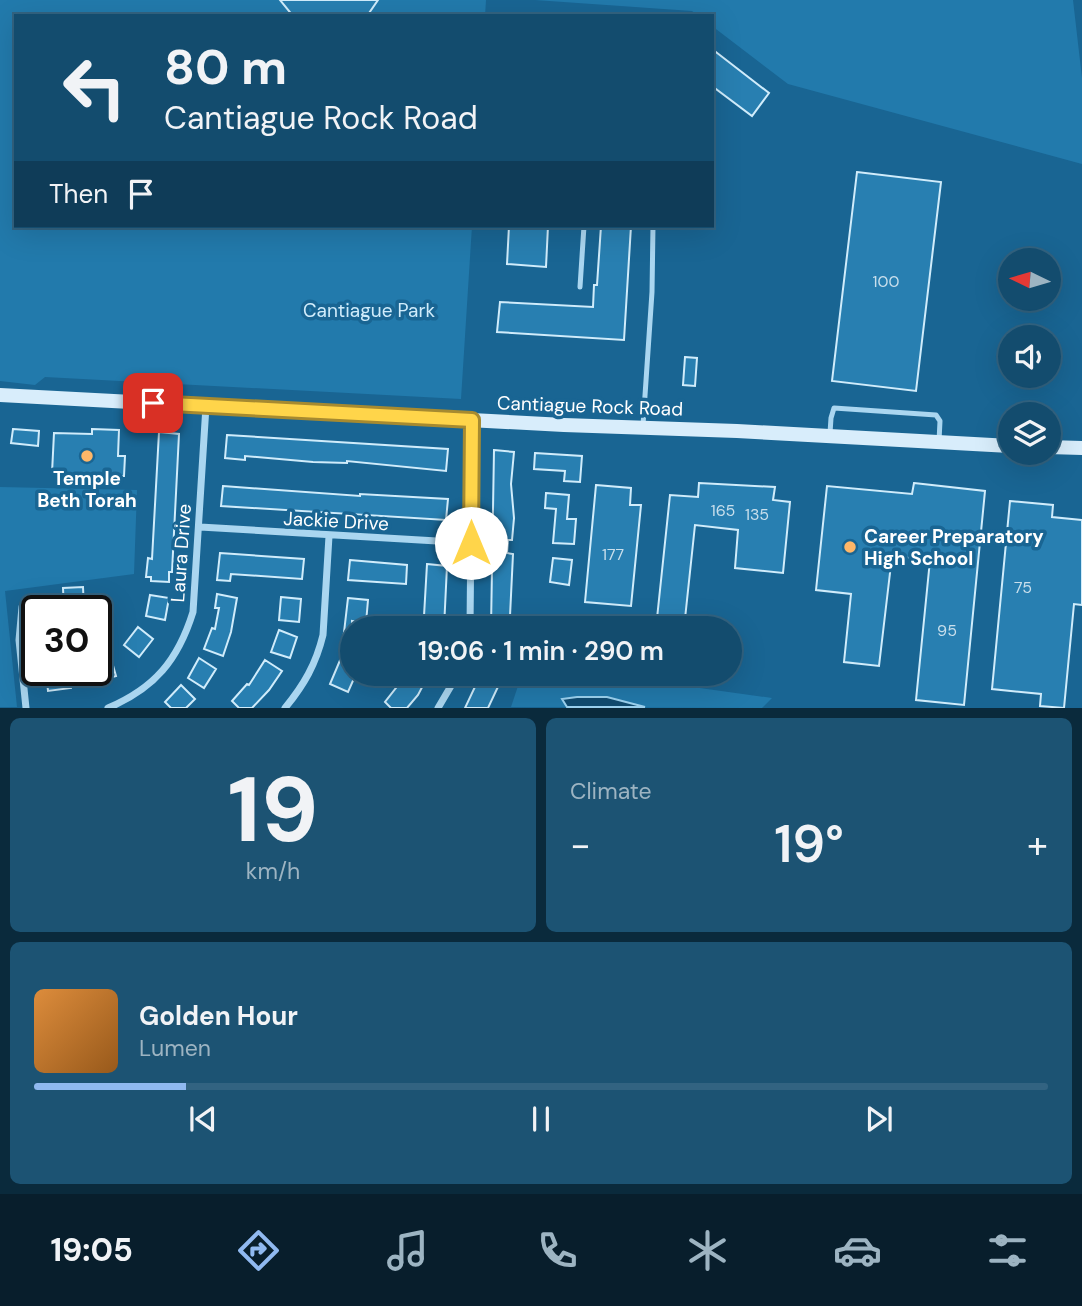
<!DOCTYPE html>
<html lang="en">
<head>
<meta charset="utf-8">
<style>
	:root { --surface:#134c6e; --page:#1c5373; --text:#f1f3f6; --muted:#9db4c2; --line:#326381; --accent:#90b9f0 }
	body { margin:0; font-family:"DM Sans",sans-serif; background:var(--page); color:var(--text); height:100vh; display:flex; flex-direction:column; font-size:26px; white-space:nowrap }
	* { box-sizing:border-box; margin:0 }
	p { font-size:23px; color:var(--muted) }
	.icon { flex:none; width:38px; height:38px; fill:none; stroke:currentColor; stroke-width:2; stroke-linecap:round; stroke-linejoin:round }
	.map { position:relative; height:708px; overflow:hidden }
	.details { display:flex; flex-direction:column; gap:10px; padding:10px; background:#0a2a3c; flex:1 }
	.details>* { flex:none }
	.banner { position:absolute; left:14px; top:14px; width:700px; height:214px; border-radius:0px; box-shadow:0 7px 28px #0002,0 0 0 2px var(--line); background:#134c6e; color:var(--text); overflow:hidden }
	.needle { width:46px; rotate:275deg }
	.controls { position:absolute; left:998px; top:248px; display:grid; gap:14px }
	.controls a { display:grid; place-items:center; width:63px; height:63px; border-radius:50%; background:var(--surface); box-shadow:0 7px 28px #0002,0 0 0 2px var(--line); font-size:35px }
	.speed { position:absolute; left:21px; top:595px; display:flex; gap:14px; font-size:35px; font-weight:700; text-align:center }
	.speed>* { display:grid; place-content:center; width:91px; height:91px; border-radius:50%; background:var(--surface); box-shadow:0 7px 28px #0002,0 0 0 2px var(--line); line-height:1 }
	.speed .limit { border:4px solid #111; border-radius:10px; background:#fff; color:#111 }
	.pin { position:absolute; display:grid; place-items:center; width:60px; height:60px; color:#fff; margin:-30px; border-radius:14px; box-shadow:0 4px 10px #0006 }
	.me { position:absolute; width:77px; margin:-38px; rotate:0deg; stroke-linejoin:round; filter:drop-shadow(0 0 5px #0008) }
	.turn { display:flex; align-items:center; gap:24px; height:147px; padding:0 35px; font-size:32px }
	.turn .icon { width:91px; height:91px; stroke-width:2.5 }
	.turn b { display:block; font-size:49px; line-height:60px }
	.then { display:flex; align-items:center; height:66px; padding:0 35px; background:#0003; gap:14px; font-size:26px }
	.big { font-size:52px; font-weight:600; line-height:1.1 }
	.details .tile { flex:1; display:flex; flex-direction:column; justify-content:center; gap:10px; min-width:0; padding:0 24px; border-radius:10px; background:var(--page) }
	.details .dial { align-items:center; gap:0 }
	.dial b { font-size:91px; line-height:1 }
	.song { display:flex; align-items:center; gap:21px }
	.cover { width:84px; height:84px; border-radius:10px; background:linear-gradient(135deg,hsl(30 70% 55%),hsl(30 70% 35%)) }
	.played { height:7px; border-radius:4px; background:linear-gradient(90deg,var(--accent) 15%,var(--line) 15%) }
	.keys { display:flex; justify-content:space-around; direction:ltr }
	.heat { display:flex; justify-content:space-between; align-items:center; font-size:38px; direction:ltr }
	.details .tiles { flex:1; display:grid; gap:10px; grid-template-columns:1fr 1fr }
	.tile:last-child { grid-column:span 2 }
	.trip { position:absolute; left:340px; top:616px; width:402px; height:70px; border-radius:35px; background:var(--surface); box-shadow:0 7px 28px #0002,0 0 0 2px var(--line); font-weight:600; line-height:70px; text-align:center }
	.dock { display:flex; height:112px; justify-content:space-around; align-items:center; background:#081e2c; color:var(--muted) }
	.dock .icon { width:49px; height:49px }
	.dock .selected { color:var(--accent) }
	.dock b { font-size:32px; color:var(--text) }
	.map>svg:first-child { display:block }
	.green { fill:#227aac }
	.water { fill:#114c71; stroke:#9dd4f2; stroke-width:2 }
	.building { fill:#287fb1; stroke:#d0ecfb; stroke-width:2 }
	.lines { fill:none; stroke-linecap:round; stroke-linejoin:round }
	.service { stroke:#aad6f0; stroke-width:5 }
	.minor { stroke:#aad6f0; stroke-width:7 }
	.secondary { stroke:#d8edfb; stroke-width:14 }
	.route-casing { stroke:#a68a30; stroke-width:18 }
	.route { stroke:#ffd54a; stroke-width:12 }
	.poi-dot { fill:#ffb768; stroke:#196593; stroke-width:2.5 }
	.labels { text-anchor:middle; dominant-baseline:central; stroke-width:7; stroke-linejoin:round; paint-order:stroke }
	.number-label { font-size:16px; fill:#c9dfec }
	.park-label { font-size:19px; fill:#d0ecfb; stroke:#196593 }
	.street-label { font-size:19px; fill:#fff; stroke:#196593 }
	.poi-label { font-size:19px; font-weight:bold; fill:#fff; stroke:#196593 }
</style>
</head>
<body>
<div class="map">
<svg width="1082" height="708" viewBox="0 0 1082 708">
	<rect width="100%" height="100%" fill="#196593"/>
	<path class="green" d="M0 0H486L485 16H16V226H472L461 399 45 377 35 385 0 381Z
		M535 0H1073L1082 78V164L788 84 712 26V16H699L692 11Z
		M0 487 137 490 134 574 5 591 17 707H0Z
		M527 674H600L772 698 762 708 511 707 518 686Z"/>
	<path class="water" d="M577 697H607L645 707H567L562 699Z"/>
	<path class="building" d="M280 0H378L367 16H293Z
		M712 49 769 93 752 116 712 86Z
		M857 172 941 182 916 391 832 381Z
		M509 226H548L546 267 507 264Z
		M601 226H631L624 340 497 332 500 302 593 307 594 285H597Z
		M685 357 697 358 695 386 683 385Z
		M13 429 39 431 38 446 11 443Z
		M92 429 119 430 118 456H125L124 476H117V483L89 481V475L52 473 54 433 92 434Z
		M159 432 179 434 172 572H169V582L151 581V577H146L148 558 152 559Z
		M227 435 448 449 446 471 347 461V463L313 462 245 456V460L225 458Z
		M494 450 514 452 511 484 514 518 512 540H508L507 553 513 554 510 616H516L515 628H491Z
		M535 453 582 456 580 482 564 481 565 471 534 469Z
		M699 483 775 487 773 500 790 502 783 573 735 568 738 530 695 525 684 628H656L670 495 698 497Z
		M914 483 985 491 964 705 916 700 930 560 892 556 879 666 844 662 851 594 816 590 827 486 912 494Z
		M596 485 631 488 630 505H641L631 606 585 602Z
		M223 486 360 496V494L448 499 446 520 221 506Z
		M546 493 569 495 567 519H576L574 544 553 543 556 509 545 508Z
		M1010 501 1053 505 1052 517 1082 520V605L1074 604 1064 708 1040 706 1041 694 992 689Z
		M220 553 304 559 302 579 231 574 230 581 217 580Z
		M553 558 572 560 569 585 550 582Z
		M350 560 407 565 406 584 348 580Z
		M427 564 447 566 444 628H424L427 616H424Z
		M83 587 84 609 64 610 63 588Z
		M217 594 237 598 231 632 223 656 204 649 212 628 215 629 219 608H215Z
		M150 595 169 598 165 620 146 616Z
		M281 597 301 599 299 622 279 620Z
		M348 598 368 600 366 623 352 621V674H356L348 692 330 684 341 658Z
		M138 627 153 639 139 657 124 645Z
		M279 630 297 637 290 658 271 652Z
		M110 655 116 676 94 682 91 670H96V659Z
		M199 658 216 669 204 688 188 678Z
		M265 660 282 671 269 690 252 708H239L232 701 247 684 249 685Z
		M70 670 71 688 48 691 46 671Z
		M407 674H429L418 695 407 708H391L385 702Z
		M481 674H504L488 708H465Z
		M181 685 195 699 186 708H171L165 702Z"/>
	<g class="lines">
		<path class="service" d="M580 287 584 226
			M643 425 652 292 653 226
			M830 433 831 418 834 408 936 415 940 421 939 441"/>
		<path class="minor" d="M200 527 471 543
			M22 607 19 640 26 708
			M470 628 472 420
			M108 708C155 688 178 660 193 612L206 406
			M285 708C304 685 316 664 323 635L329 536
			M438 708 458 674"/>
		<path class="secondary" d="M0 395 564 425 737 431 1010 446
			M1048 447 1082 448"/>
	</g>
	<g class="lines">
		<g class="route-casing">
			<path id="route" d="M153 403 472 420 471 543"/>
		</g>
		<use href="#route" class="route"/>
	</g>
	<g class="poi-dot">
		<circle cx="87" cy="456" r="7"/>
		<circle cx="850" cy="547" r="7"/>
	</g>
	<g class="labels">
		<g class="number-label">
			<text x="886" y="281">100</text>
			<text x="723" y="510">165</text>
			<text x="757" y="514">135</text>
			<text x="613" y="554">177</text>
			<text x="1023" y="587">75</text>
			<text x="947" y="630">95</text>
		</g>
		<g class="park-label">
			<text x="369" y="310">Cantiague Park</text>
		</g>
		<g class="street-label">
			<text transform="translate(590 406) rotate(2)">Cantiague Rock Road</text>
			<text transform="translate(336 521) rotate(3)">Jackie Drive</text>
			<text transform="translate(181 553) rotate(-86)">Laura Drive</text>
		</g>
		<g class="poi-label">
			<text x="87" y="478">Temple<tspan x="87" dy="22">Beth Torah</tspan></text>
			<text x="864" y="536" text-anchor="start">Career Preparatory<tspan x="864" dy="22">High School</tspan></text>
		</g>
	</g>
</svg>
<div class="controls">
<a><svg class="needle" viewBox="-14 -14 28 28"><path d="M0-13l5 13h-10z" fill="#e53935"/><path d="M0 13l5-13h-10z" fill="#9db4c2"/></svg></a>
<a><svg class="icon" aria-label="sound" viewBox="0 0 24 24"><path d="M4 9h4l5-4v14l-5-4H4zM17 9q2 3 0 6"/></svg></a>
<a><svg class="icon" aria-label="layers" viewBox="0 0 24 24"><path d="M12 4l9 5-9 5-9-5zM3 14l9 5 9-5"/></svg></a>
</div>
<div class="speed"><div class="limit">30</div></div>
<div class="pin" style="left:153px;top:403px;background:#d93025"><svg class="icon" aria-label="arrive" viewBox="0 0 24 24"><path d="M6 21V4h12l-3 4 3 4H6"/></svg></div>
<svg class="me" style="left:471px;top:543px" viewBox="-20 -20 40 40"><circle r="19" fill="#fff"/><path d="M0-13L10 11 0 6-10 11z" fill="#ffd54a"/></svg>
<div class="trip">19:06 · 1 min · 290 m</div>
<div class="banner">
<div class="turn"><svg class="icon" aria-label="left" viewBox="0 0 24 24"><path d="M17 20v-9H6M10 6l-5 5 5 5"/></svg><div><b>80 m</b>Cantiague Rock Road</div></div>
<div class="then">Then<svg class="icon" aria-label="arrive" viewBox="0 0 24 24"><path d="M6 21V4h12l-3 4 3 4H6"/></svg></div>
</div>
</div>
<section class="details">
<div class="tiles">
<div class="tile dial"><b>19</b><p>km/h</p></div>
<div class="tile"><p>Climate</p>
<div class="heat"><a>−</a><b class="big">19°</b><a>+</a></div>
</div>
<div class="tile">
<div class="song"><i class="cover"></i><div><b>Golden Hour</b><p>Lumen</p></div></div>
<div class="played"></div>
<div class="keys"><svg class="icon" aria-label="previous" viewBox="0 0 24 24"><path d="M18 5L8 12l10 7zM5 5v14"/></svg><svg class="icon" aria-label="pause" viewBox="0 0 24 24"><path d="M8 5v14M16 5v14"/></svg><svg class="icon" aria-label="next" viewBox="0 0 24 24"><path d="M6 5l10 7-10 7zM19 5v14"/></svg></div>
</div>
</div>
</section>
<nav class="dock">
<b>19:05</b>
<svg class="icon selected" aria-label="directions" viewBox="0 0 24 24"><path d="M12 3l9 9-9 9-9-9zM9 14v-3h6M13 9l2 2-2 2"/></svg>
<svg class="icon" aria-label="music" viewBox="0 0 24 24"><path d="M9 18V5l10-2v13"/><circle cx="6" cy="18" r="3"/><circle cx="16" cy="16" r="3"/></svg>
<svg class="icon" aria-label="phone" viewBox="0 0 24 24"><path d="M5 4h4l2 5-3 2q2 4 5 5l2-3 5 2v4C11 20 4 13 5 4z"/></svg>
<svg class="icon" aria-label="climate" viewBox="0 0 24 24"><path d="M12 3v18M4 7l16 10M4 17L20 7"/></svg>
<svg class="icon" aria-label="car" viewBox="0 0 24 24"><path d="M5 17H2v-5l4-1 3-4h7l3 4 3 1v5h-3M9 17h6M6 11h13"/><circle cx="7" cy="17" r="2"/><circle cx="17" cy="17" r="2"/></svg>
<svg class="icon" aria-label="filters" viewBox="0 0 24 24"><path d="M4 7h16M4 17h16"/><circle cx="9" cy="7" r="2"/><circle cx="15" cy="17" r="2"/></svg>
</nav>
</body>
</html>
